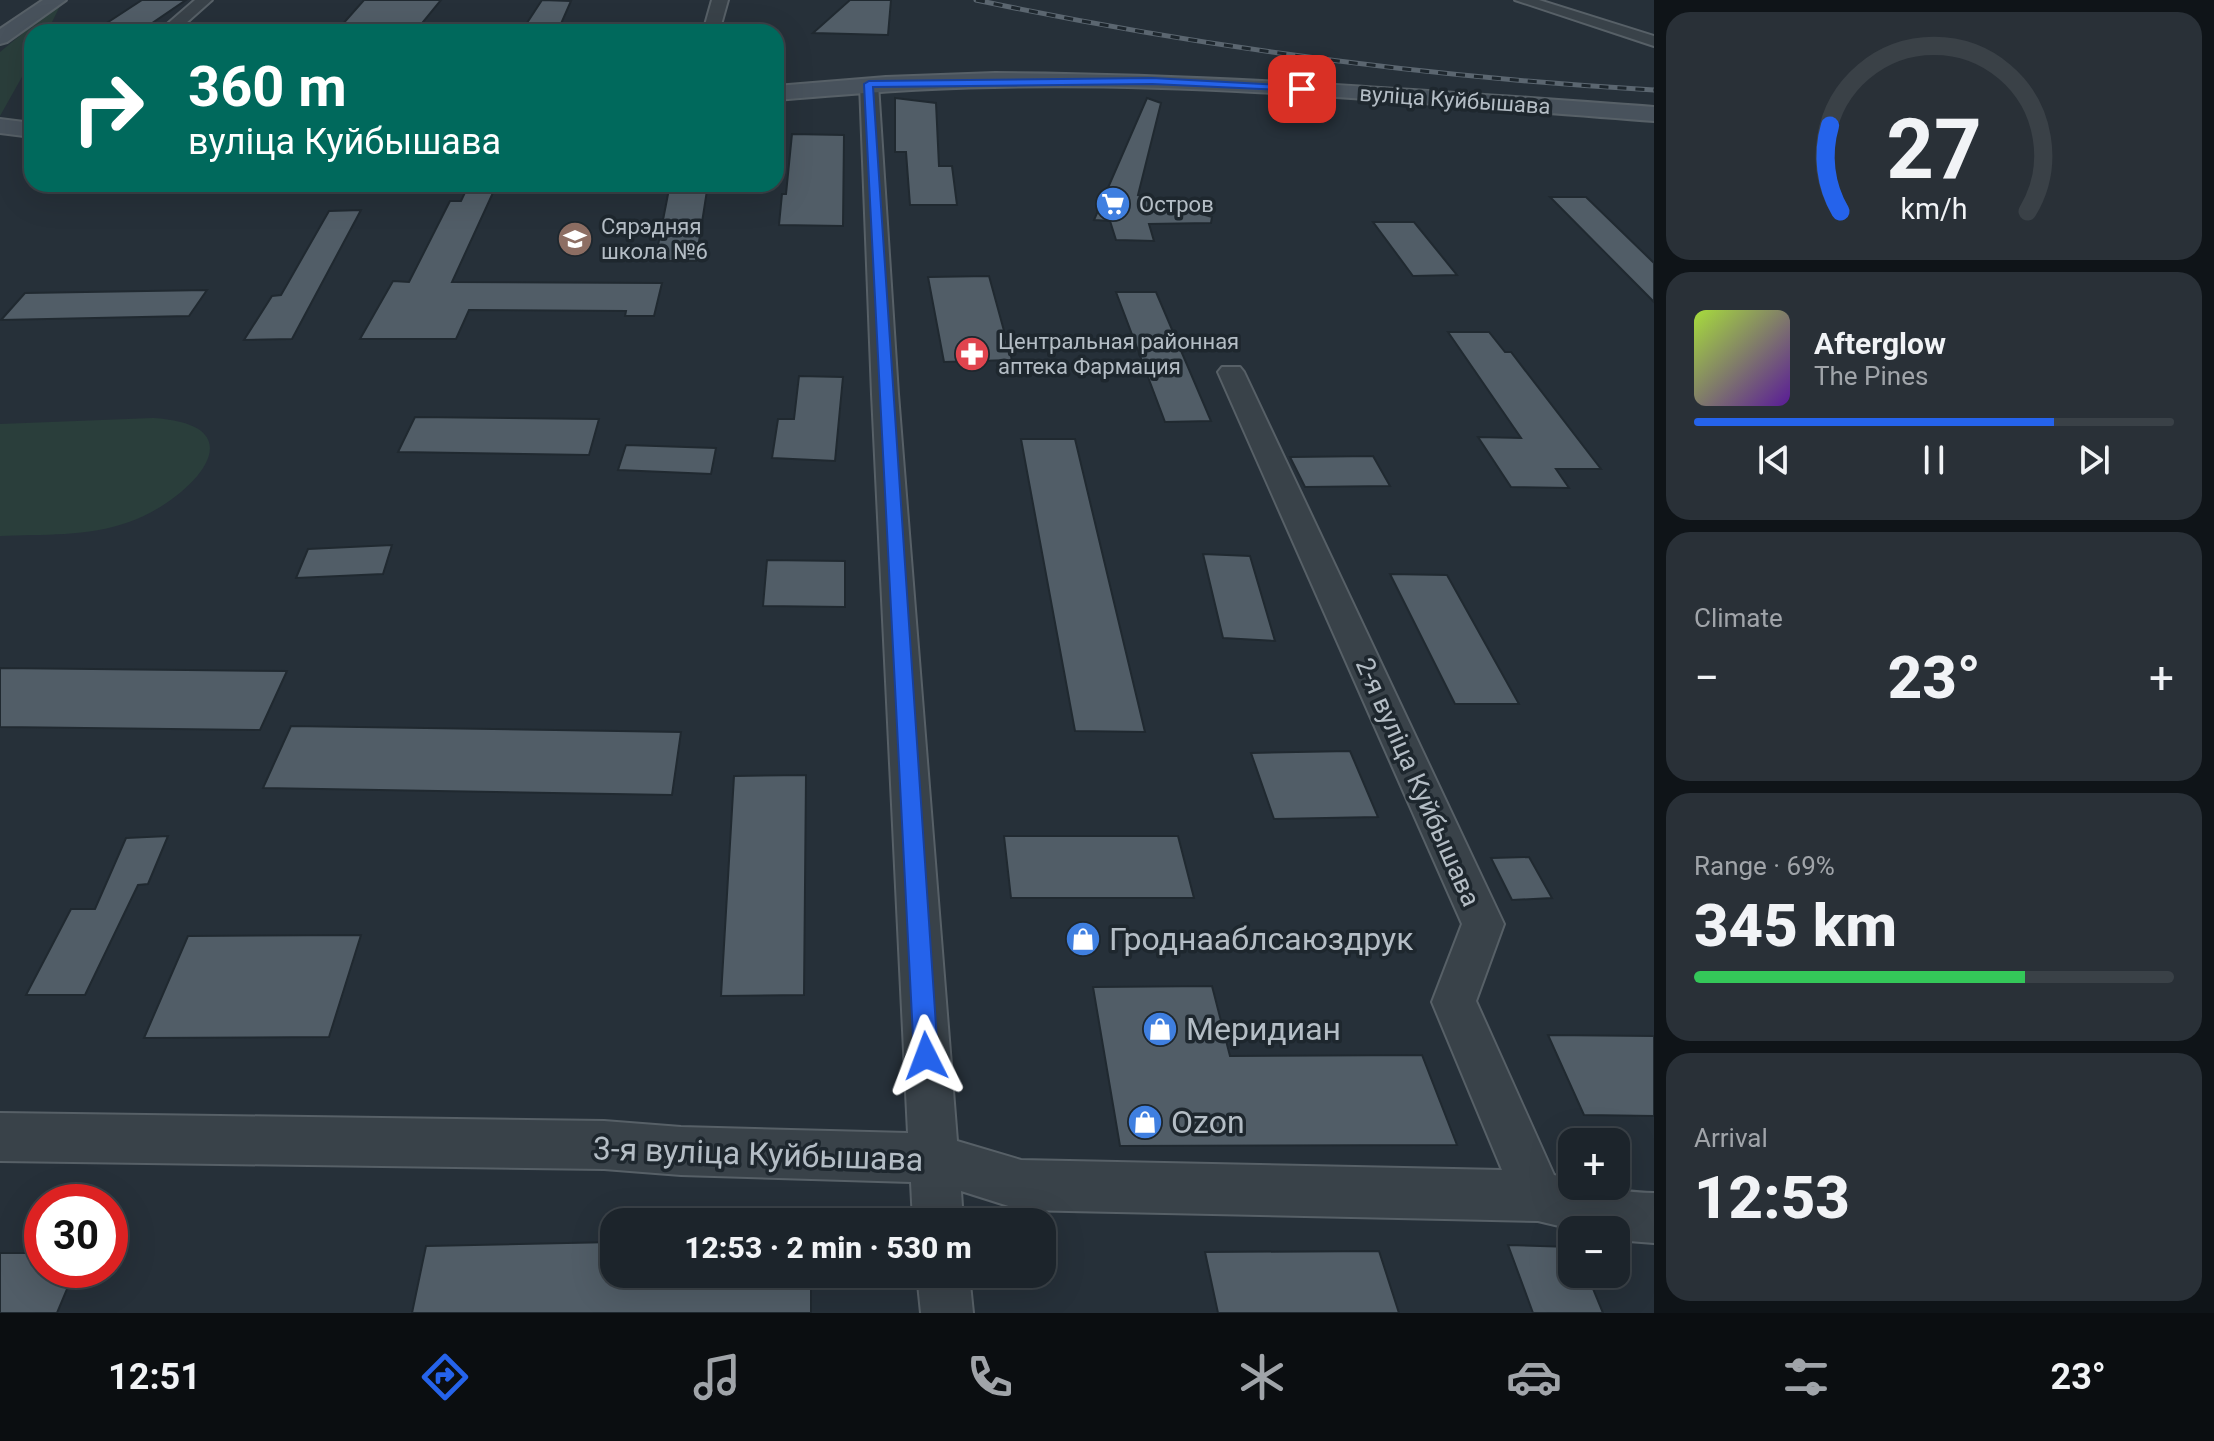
<!DOCTYPE html>
<html lang="en">
<head>
<meta charset="utf-8">
<style>
	:root { --surface:#1c242b; --page:#293037; --text:#f1f3f6; --muted:#a0a4a9; --line:#3a4147; --accent:#2563eb }
	body { margin:0; font-family:Roboto,sans-serif; background:var(--page); color:var(--text); height:100vh; display:flex; flex-direction:column; font-size:30px; white-space:nowrap }
	* { box-sizing:border-box; margin:0 }
	p { font-size:26px; color:var(--muted) }
	.icon { flex:none; width:44px; height:44px; fill:none; stroke:currentColor; stroke-width:2; stroke-linecap:round; stroke-linejoin:round }
	.map { position:relative; flex:1; overflow:hidden }
	.drawer { display:flex; flex-direction:column; gap:12px; padding:12px; background:#0f1418; width:560px }
	.drawer>* { flex:none }
	.guide { position:absolute; left:24px; top:24px; width:760px; height:168px; border-radius:24px; box-shadow:0 8px 32px #0002,0 0 0 2px var(--line); background:#00695c; color:#fff; overflow:hidden }
	.fabs { position:absolute; left:1558px; top:1128px; display:grid; gap:16px }
	.fabs a { display:grid; place-items:center; width:72px; height:72px; border-radius:16px; background:var(--surface); box-shadow:0 8px 32px #0002,0 0 0 2px var(--line); font-size:40px }
	.speed { position:absolute; left:24px; top:1184px; display:flex; gap:16px; font-size:40px; font-weight:700; text-align:center }
	.speed>* { display:grid; place-content:center; width:104px; height:104px; border-radius:50%; background:var(--surface); box-shadow:0 8px 32px #0002,0 0 0 2px var(--line); line-height:1 }
	.speed .limit { border:12px solid #d22; background:#fff; color:#111 }
	.pin { position:absolute; display:grid; place-items:center; width:68px; height:68px; color:#fff; margin:-34px; border-radius:16px; box-shadow:0 4px 12px #0006 }
	.me { position:absolute; width:88px; margin:-44px; rotate:357deg; stroke-linejoin:round; filter:drop-shadow(0 0 6px #0008) }
	.turn { display:flex; align-items:center; gap:28px; height:168px; padding:0 32px; font-size:36px }
	.turn .icon { width:104px; height:104px; stroke-width:2.5 }
	.turn b { display:block; font-size:56px; line-height:68px }
	.big { font-size:60px; font-weight:800; line-height:1.1 }
	.drawer .tile { flex:1; display:flex; flex-direction:column; justify-content:center; gap:12px; min-width:0; padding:0 28px; border-radius:24px; background:var(--page) }
	.drawer .dial { align-items:center; gap:0 }
	.dial svg { height:208px; overflow:visible; fill:none; stroke:var(--line); stroke-width:7; stroke-linecap:round; text-anchor:middle }
	.dial text { fill:var(--text); stroke:none }
	.song { display:flex; align-items:center; gap:24px }
	.cover { width:96px; height:96px; border-radius:12px; background:linear-gradient(135deg,hsl(80 70% 55%),hsl(270 70% 35%)) }
	.played { height:8px; border-radius:4px; background:linear-gradient(90deg,var(--accent) 75%,var(--line) 75%) }
	.keys { display:flex; justify-content:space-around; direction:ltr }
	.heat { display:flex; justify-content:space-between; align-items:center; font-size:44px; direction:ltr }
	.charge { height:12px; border-radius:6px; background:linear-gradient(90deg,#34c759 69%,var(--line) 0) }
	.trip { position:absolute; left:600px; top:1208px; width:456px; height:80px; border-radius:24px; background:var(--surface); box-shadow:0 8px 32px #0002,0 0 0 2px var(--line); font-weight:800; line-height:80px; text-align:center }
	.tabs { display:flex; height:128px; justify-content:space-around; align-items:center; background:#0b0e11; color:var(--muted) }
	.tabs .icon { width:56px; height:56px }
	.tabs .current { color:var(--accent) }
	.tabs b { font-size:36px; color:var(--text) }
	main { display:flex; flex:1; min-height:0 }
	.map>svg:first-child { display:block }
	.green { fill:#2a3e3b }
	.building { fill:#515d67; stroke:#202930; stroke-width:2 }
	.lines { fill:none; stroke-linecap:round; stroke-linejoin:round }
	.street-casing { stroke:#576067; stroke-width:4 }
	.secondary-casing { stroke:#576067; stroke-width:4 }
	.street { fill:#394249; fill-rule:evenodd }
	.secondary { fill:#48525c; fill-rule:evenodd }
	.rail-casing { stroke:#5b6670; stroke-width:5 }
	.rail { stroke:#1e272e; stroke-width:3; stroke-dasharray:9; stroke-linecap:butt }
	.route { fill:#2563eb; stroke:#184099; stroke-width:2 }
	.labels { text-anchor:middle; dominant-baseline:central; stroke-width:7; stroke-linejoin:round; paint-order:stroke }
	.far-street-label { font-size:22px; fill:#b4bdc5; stroke:#1e272e }
	.far-poi-label { font-size:22px; fill:#b4bdc5; stroke:#1e272e; text-anchor:start }
	.street-label { font-size:26px; fill:#b4bdc5; stroke:#1e272e }
	.near-poi-label { font-size:32px; fill:#b4bdc5; stroke:#1e272e; text-anchor:start }
	.near-street-label { font-size:32px; fill:#b4bdc5; stroke:#1e272e }
</style>
</head>
<body>
<main>
<div class="map">
<svg width="1654" height="1313" viewBox="0 0 1654 1313">
	<rect width="100%" height="100%" fill="#263039"/>
	<path class="green" d="M63 0 47 32H32V59L0 116V52Z
		M153 418C265 425 187 502 129 522 88 537 42 534 0 536V424Z"/>
	<path class="building" d="M142 0H186L139 32H93Z
		M364 0H441L419 27 341 26Z
		M542 0 571 1 560 26H525Z
		M850 0H891L888 35 813 33Z
		M895 98 936 103 939 166H952L957 205H910L906 152H895Z
		M1147 98 1161 103 1138 195 1212 217 1211 223 1149 224 1154 241 1116 240 1110 221 1094 220Z
		M792 134 844 135 843 226 779 225 782 194H786Z
		M469 184H497L452 282 662 283 654 316H625L626 311 469 310 456 339H360L393 281 409 282 450 201H461Z
		M670 184H708L696 261H655Z
		M1550 197H1586L1654 263V302Z
		M361 210 292 339 244 340 272 296 281 295 329 211Z
		M1373 222H1414L1457 275 1413 276Z
		M989 276 1012 360 944 362 928 277Z
		M207 290 189 316 1 320 25 293Z
		M1116 292H1156L1211 421 1165 422Z
		M1448 332H1489L1505 352H1511L1601 469H1556L1569 488 1511 487 1478 437 1521 438Z
		M799 376 843 377 835 461 772 458 778 419H794Z
		M415 417 599 419 589 455 398 452Z
		M1021 439H1075L1145 732 1075 731Z
		M626 445 716 448 711 474 618 470Z
		M1373 456 1390 486 1305 487 1290 457Z
		M392 545 383 574 296 578 308 549Z
		M1203 554 1250 556 1275 641 1223 638Z
		M767 560 845 561V607L763 606Z
		M1390 574 1447 575 1519 704H1455Z
		M0 668 287 671 260 730 0 727Z
		M291 726 681 732 672 795 263 788Z
		M1350 751 1378 817 1274 819 1251 753Z
		M806 775 804 995 721 996 734 776Z
		M168 836 148 884 138 885 85 995H26L71 909H95L126 838Z
		M1004 836H1178L1194 898H1011Z
		M1529 857 1552 898 1512 900 1491 858Z
		M361 935 329 1037 144 1038 188 936Z
		M1212 986 1230 1056 1422 1055 1457 1145 1120 1146 1093 987Z
		M1548 1035 1654 1036V1116L1584 1115Z
		M614 1242V1274H811V1313H412L426 1246Z
		M1508 1245 1572 1247V1274H1587L1603 1313H1533Z
		M1379 1251 1399 1313H1218L1205 1252Z
		M0 1253H42V1270H75L57 1313H0Z"/>
	<g class="lines">
		<g class="street-casing">
			<path id="street" d="M195 0H212L176 32H158Z
				M712 0H728L719 32H703Z
				M1515 0H1539L1654 36V46Z
				M869 79 878 84 898 394 957 1141 1021 1160 1502 1170 1432 1002 1462 924 1218 372 1222 367H1240L1244 372 1504 924 1476 1001 1554 1175 1572 1179V1186C1600 1186 1626 1193 1654 1193V1243L1616 1240V1230H1576L1538 1221 1021 1210 961 1191 963 1222H913L911 1182 681 1175 604 1169 0 1161V1113L604 1121 681 1127 908 1133 872 394 860 84Z
				M917 1274H969L973 1313H921Z"/>
		</g>
		<g class="secondary-casing">
			<path id="secondary" d="M43 0H66L7 42 0 44V29Z
				M995 73C1216 74 1434 91 1654 107V121C1435 105 1214 82 994 87 921 88 849 94 776 100V86L886 77Z
				M0 119 32 123V137L0 133Z"/>
		</g>
		<use href="#street" class="street"/>
		<use href="#secondary" class="secondary"/>
		<g class="rail-casing">
			<path id="rail" d="M976 0C1200 47 1425 77 1654 90"/>
		</g>
		<use href="#rail" class="rail"/>
	</g>
	<path class="route" d="M1152 78 1302 86 1306 89 1302 91 1152 84 873 87 938 1056 935 1065 926 1069 918 1065 914 1056 864 84 869 81Z"/>
	<defs>
		<g id="supermarket-disc" transform="scale(1.8)"><circle r="9.5" fill="#3f7fe0" stroke="#1e272e"/><path d="M-6-5.5h2.5l.6 2H6L4.5 2H-2.5L-4.4-4H-6ZM-1.5 3.2a1.3 1.3 0 1 0 .1 0ZM3 3.2a1.3 1.3 0 1 0 .1 0Z" fill="#fff"/></g>
		<g id="school-disc" transform="scale(1.8)"><circle r="9.5" fill="#8d6e63" stroke="#1e272e"/><path d="M0-5L7-2L0 1L-7-2ZM-4 1L0 2.5L4 1V4Q0 6-4 4Z" fill="#fff"/></g>
		<g id="pharmacy-disc" transform="scale(1.8)"><circle r="9.5" fill="#e0444e" stroke="#1e272e"/><path d="M-2-6h4v4h4v4h-4v4h-4v-4h-4v-4h4Z" fill="#fff"/></g>
		<g id="shop-disc" transform="scale(1.8)"><circle r="9.5" fill="#3f7fe0" stroke="#1e272e"/><path d="M-5-2.5h2.3a2.7 3.5 0 0 1 5.4 0H5L5.5 6h-11ZM-1.5-2.5h3a1.5 2.3 0 0 0-3 0Z" fill="#fff"/></g>
	</defs>
	<g fill-rule="evenodd">
		<use href="#supermarket-disc" x="1113" y="204"/>
		<use href="#school-disc" x="575" y="239"/>
		<use href="#pharmacy-disc" x="972" y="354"/>
		<use href="#shop-disc" x="1083" y="939"/>
		<use href="#shop-disc" x="1160" y="1029"/>
		<use href="#shop-disc" x="1145" y="1122"/>
	</g>
	<g class="labels">
		<g class="far-street-label">
			<text transform="translate(1455 100) rotate(4)">вуліца Куйбышава</text>
		</g>
		<g class="far-poi-label">
			<text x="1139" y="204">Остров</text>
			<text x="601" y="226">Сярэдняя<tspan x="601" dy="25">школа №6</tspan></text>
			<text x="998" y="341">Центральная районная<tspan x="998" dy="25">аптека Фармация</tspan></text>
		</g>
		<g class="street-label">
			<text transform="translate(1418 782) rotate(66)">2-я вуліца Куйбышава</text>
		</g>
		<g class="near-poi-label">
			<text x="1109" y="939">Гроднааблсаюздрук</text>
			<text x="1186" y="1029">Меридиан</text>
			<text x="1171" y="1122">Ozon</text>
		</g>
		<g class="near-street-label">
			<text transform="translate(758 1154) rotate(2)">3-я вуліца Куйбышава</text>
		</g>
	</g>
</svg>
<div class="fabs">
<a>+</a>
<a>−</a>
</div>
<div class="speed"><div class="limit">30</div></div>
<div class="pin" style="left:1302px;top:89px;background:#d93025"><svg class="icon" aria-label="arrive" viewBox="0 0 24 24"><path d="M6 21V4h12l-3 4 3 4H6"/></svg></div>
<svg class="me" style="left:926px;top:1056px" viewBox="-20 -20 40 40"><path d="M0-17L14 15 0 8-14 15z" fill="#2563eb" stroke="#fff" stroke-width="4"/></svg>
<div class="trip">12:53 · 2 min · 530 m</div>
<div class="guide">
<div class="turn"><svg class="icon" aria-label="right" viewBox="0 0 24 24"><path d="M7 20v-9h11M14 6l5 5-5 5"/></svg><div><b>360 m</b>вуліца Куйбышава</div></div>
</div>
</div>
<section class="drawer">
<div class="tile dial"><svg viewBox="0 0 100 80">
<path d="M14 69A42 42 0 1 1 86 69"/>
<path d="M14 69A42 42 0 0 1 10 36" stroke="#2563eb"/>
<text x="50" y="56" font-size="32" font-weight="700">27</text>
<text x="50" y="72" font-size="11">km/h</text>
</svg></div>
<div class="tile">
<div class="song"><i class="cover"></i><div><b>Afterglow</b><p>The Pines</p></div></div>
<div class="played"></div>
<div class="keys"><svg class="icon" aria-label="previous" viewBox="0 0 24 24"><path d="M18 5L8 12l10 7zM5 5v14"/></svg><svg class="icon" aria-label="pause" viewBox="0 0 24 24"><path d="M8 5v14M16 5v14"/></svg><svg class="icon" aria-label="next" viewBox="0 0 24 24"><path d="M6 5l10 7-10 7zM19 5v14"/></svg></div>
</div>
<div class="tile"><p>Climate</p>
<div class="heat"><a>−</a><b class="big">23°</b><a>+</a></div>
</div>
<div class="tile"><p>Range · 69%</p><b class="big">345 km</b><div class="charge"></div></div>
<div class="tile"><p>Arrival</p><b class="big">12:53</b></div>
</section>
</main>
<nav class="tabs">
<b>12:51</b>
<svg class="icon current" aria-label="directions" viewBox="0 0 24 24"><path d="M12 3l9 9-9 9-9-9zM9 14v-3h6M13 9l2 2-2 2"/></svg>
<svg class="icon" aria-label="music" viewBox="0 0 24 24"><path d="M9 18V5l10-2v13"/><circle cx="6" cy="18" r="3"/><circle cx="16" cy="16" r="3"/></svg>
<svg class="icon" aria-label="phone" viewBox="0 0 24 24"><path d="M5 4h4l2 5-3 2q2 4 5 5l2-3 5 2v4C11 20 4 13 5 4z"/></svg>
<svg class="icon" aria-label="climate" viewBox="0 0 24 24"><path d="M12 3v18M4 7l16 10M4 17L20 7"/></svg>
<svg class="icon" aria-label="car" viewBox="0 0 24 24"><path d="M5 17H2v-5l4-1 3-4h7l3 4 3 1v5h-3M9 17h6M6 11h13"/><circle cx="7" cy="17" r="2"/><circle cx="17" cy="17" r="2"/></svg>
<svg class="icon" aria-label="filters" viewBox="0 0 24 24"><path d="M4 7h16M4 17h16"/><circle cx="9" cy="7" r="2"/><circle cx="15" cy="17" r="2"/></svg>
<b>23°</b>
</nav>
</body>
</html>
